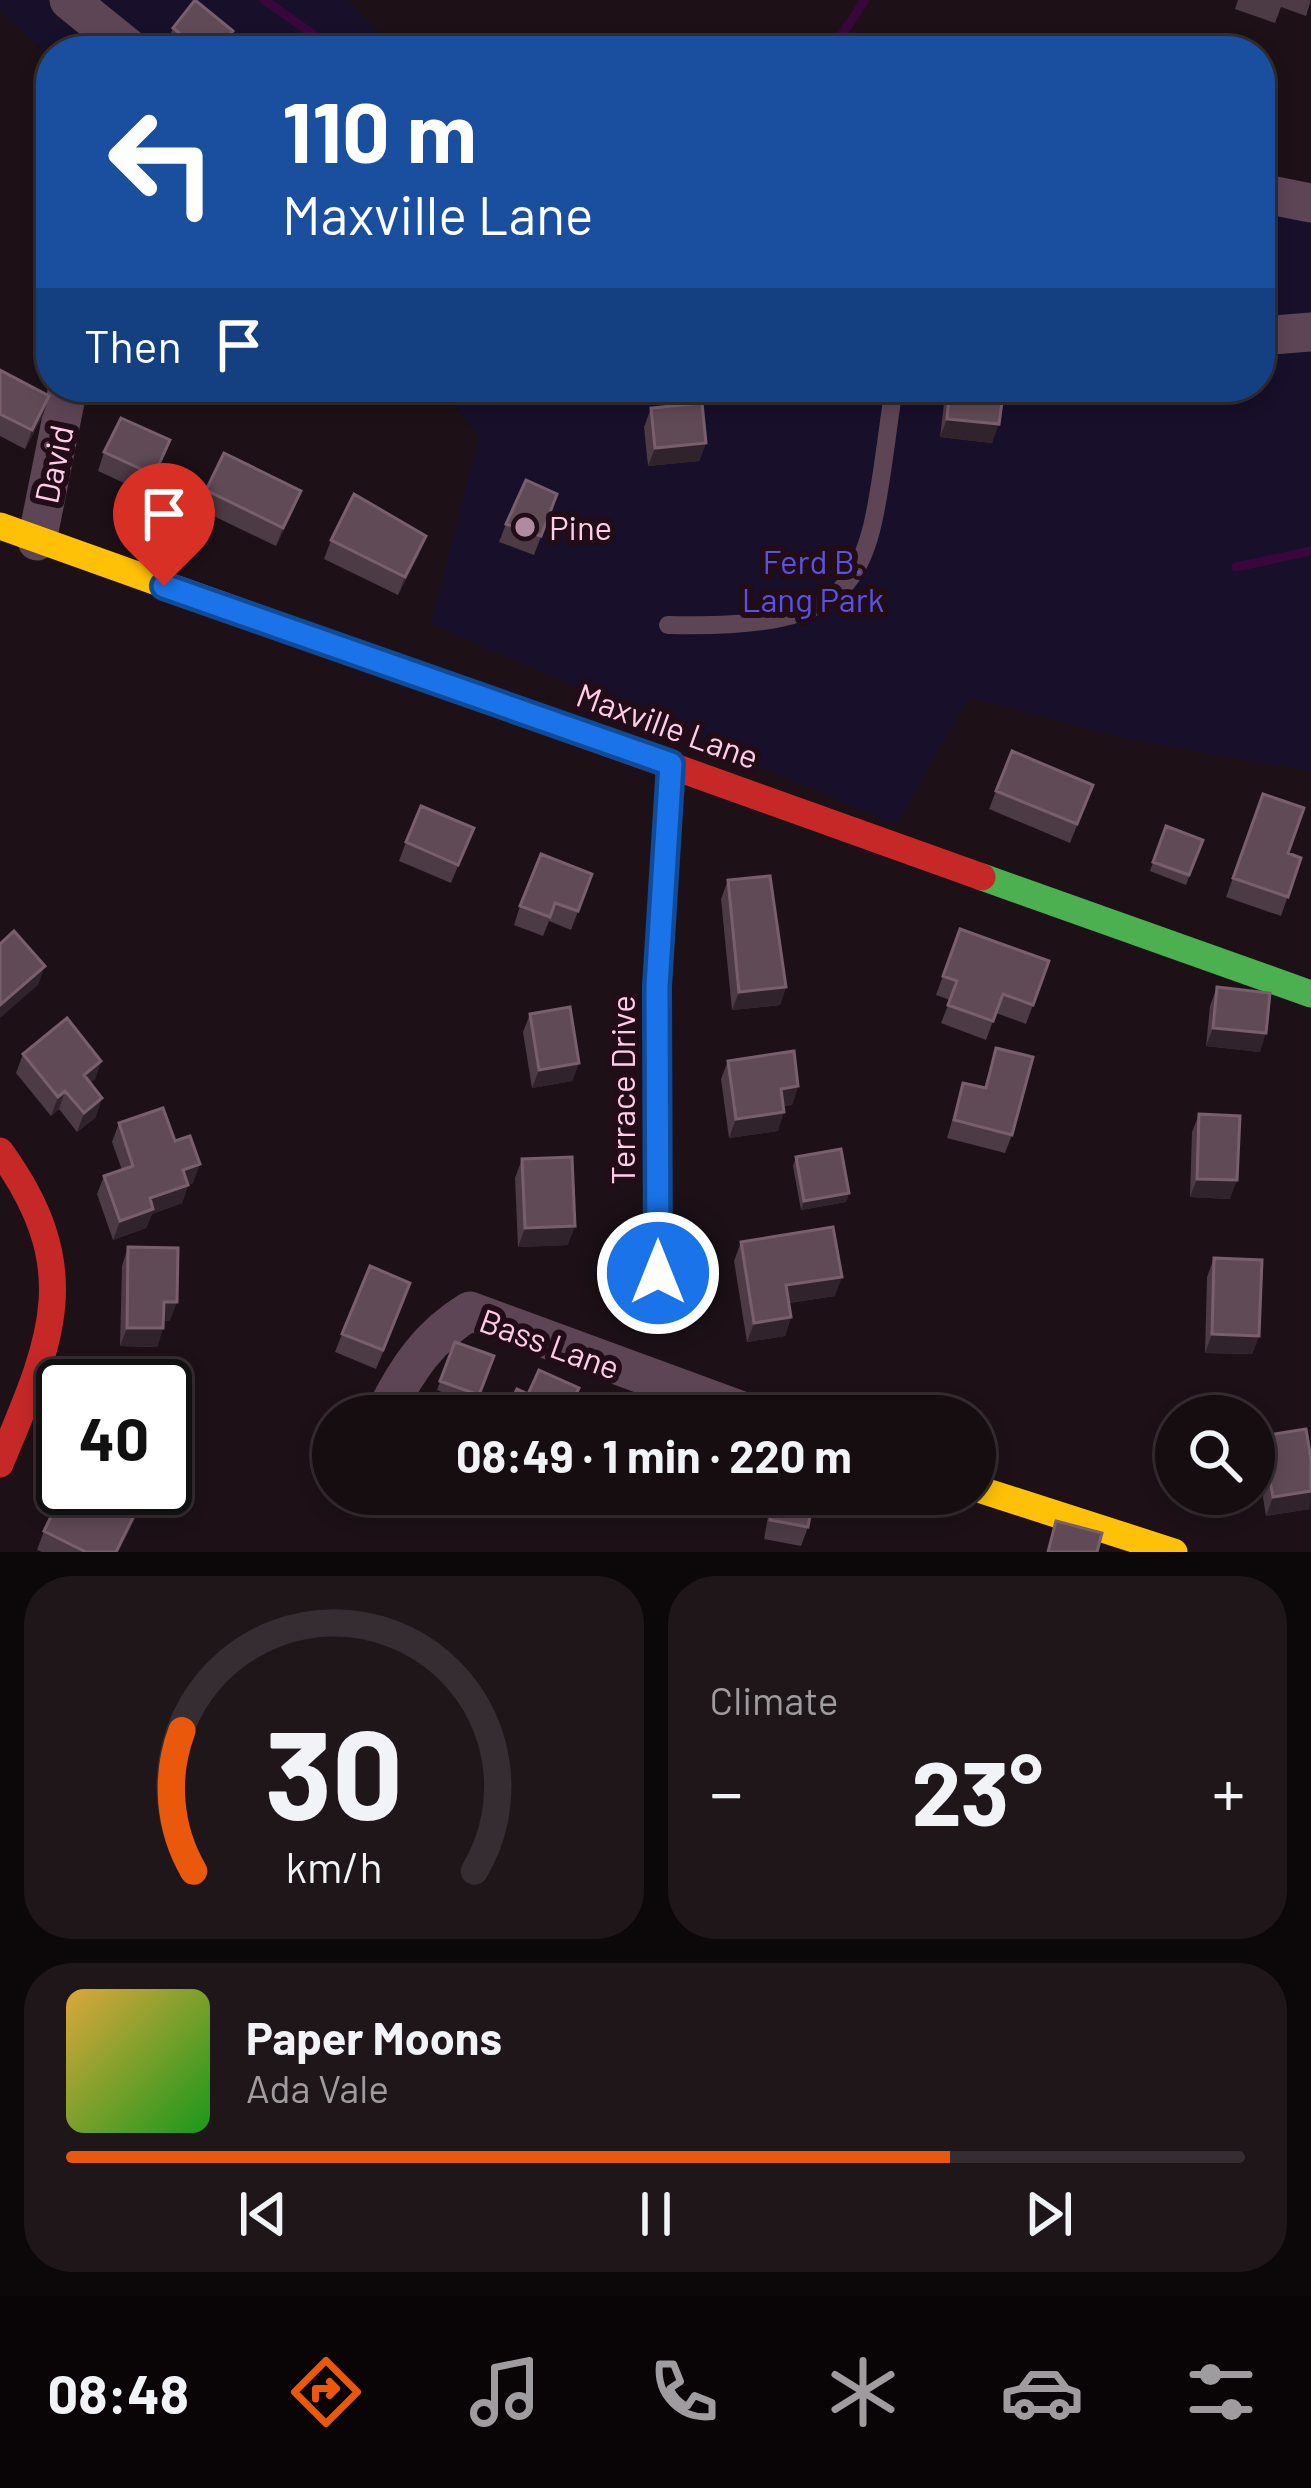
<!DOCTYPE html>
<html lang="en">
<head>
<meta charset="utf-8">
<style>
	:root { --surface:#160d11; --page:#1f161a; --text:#f1f3f6; --muted:#9e9c9f; --line:#352d31; --accent:#ea580c }
	body { margin:0; font-family:Barlow,sans-serif; background:var(--page); color:var(--text); height:100vh; display:flex; flex-direction:column; font-size:45px; white-space:nowrap }
	* { box-sizing:border-box; margin:0 }
	p { font-size:39px; color:var(--muted) }
	.icon { flex:none; width:66px; height:66px; fill:none; stroke:currentColor; stroke-width:2; stroke-linecap:round; stroke-linejoin:round }
	.map { position:relative; height:1552px; overflow:hidden }
	.details { display:flex; flex-direction:column; gap:24px; padding:24px; background:#0c0709; flex:1 }
	.details>* { flex:none }
	.hud { position:absolute; left:36px; top:36px; width:1239px; height:366px; border-radius:48px; box-shadow:0 6px 18px #0003,0 0 0 3px var(--line); background:#1a4fa0; color:#fff; overflow:hidden }
	.tools { position:absolute; left:1155px; top:1395px; display:grid; gap:24px }
	.tools a { display:grid; place-items:center; width:120px; height:120px; border-radius:50%; background:var(--surface); box-shadow:0 6px 18px #0003,0 0 0 3px var(--line); font-size:60px }
	.speed { position:absolute; left:36px; top:1359px; display:flex; gap:24px; font-size:60px; font-weight:700; text-align:center }
	.speed>* { display:grid; place-content:center; width:156px; height:156px; border-radius:50%; background:var(--surface); box-shadow:0 6px 18px #0003,0 0 0 3px var(--line); line-height:1 }
	.speed .limit { border:6px solid #111; border-radius:18px; background:#fff; color:#111 }
	.pin { position:absolute; display:grid; place-items:center; width:102px; height:102px; color:#fff; margin:-123px -51px; border-radius:50% 50% 50% 0; rotate:-45deg; box-shadow:0 0 12px #0007 }
	.pin .icon { rotate:45deg }
	.me { position:absolute; width:132px; margin:-66px; rotate:0deg; stroke-linejoin:round; filter:drop-shadow(0 0 9px #0008) }
	.turn { display:flex; align-items:center; gap:42px; height:252px; padding:0 48px; font-size:54px }
	.turn .icon { width:156px; height:156px; stroke-width:2.5 }
	.turn b { display:block; font-size:84px; line-height:102px }
	.then { display:flex; align-items:center; height:114px; padding:0 48px; background:#0003; gap:24px; font-size:45px }
	.big { font-size:90px; font-weight:700; line-height:1.1 }
	.details .widget { flex:1; display:flex; flex-direction:column; justify-content:center; gap:18px; min-width:0; padding:0 42px; border-radius:48px; background:var(--page) }
	.details .dial { align-items:center; gap:0 }
	.dial svg { height:312px; overflow:visible; fill:none; stroke:var(--line); stroke-width:7; stroke-linecap:round; text-anchor:middle }
	.dial text { fill:var(--text); stroke:none }
	.song { display:flex; align-items:center; gap:36px }
	.cover { width:144px; height:144px; border-radius:18px; background:linear-gradient(135deg,hsl(40 70% 55%),hsl(120 70% 35%)) }
	.played { height:12px; border-radius:6px; background:linear-gradient(90deg,var(--accent) 75%,var(--line) 75%) }
	.keys { display:flex; justify-content:space-around; direction:ltr }
	.heat { display:flex; justify-content:space-between; align-items:center; font-size:66px; direction:ltr }
	.details .tiles { flex:1; display:grid; gap:24px; grid-template-columns:1fr 1fr }
	.widget:last-child { grid-column:span 2 }
	.trip { position:absolute; left:312px; top:1395px; width:684px; height:120px; border-radius:60px; background:var(--surface); box-shadow:0 6px 18px #0003,0 0 0 3px var(--line); font-weight:700; line-height:120px; text-align:center }
	.tabs { display:flex; height:192px; justify-content:space-around; align-items:center; background:#090507; color:var(--muted) }
	.tabs .icon { width:84px; height:84px }
	.tabs .active { color:var(--accent) }
	.tabs b { font-size:54px; color:var(--text) }
	.map>svg:first-child { display:block }
	.green { fill:#180f2a }
	.lines { fill:none; stroke-linecap:round; stroke-linejoin:round }
	.stream { stroke:#3a073d; stroke-width:9 }
	.lane { stroke:#5e4556; stroke-width:18 }
	.street { stroke:#5e4556; stroke-width:39 }
	.fast { stroke:#4caf50; stroke-width:27 }
	.slow { stroke:#ffc107; stroke-width:27 }
	.jam { stroke:#c62828; stroke-width:27 }
	.wall { fill:#4c3a44 }
	.shaded-wall { fill:#31232b }
	.building { fill:#604a56; stroke:#795e6d; stroke-width:3 }
	.route-casing { stroke:#114b97; stroke-width:30 }
	.route { stroke:#1a73e8; stroke-width:21 }
	.poi-dot { fill:#b08ba0; stroke:#220c18; stroke-width:4.5 }
	.labels { text-anchor:middle; dominant-baseline:central; stroke-width:12; stroke-linejoin:round; paint-order:stroke }
	.street-label { font-size:33px; fill:#ffcdea; stroke:#220c18 }
	.poi-label { font-size:33px; fill:#ffcdea; stroke:#220c18; text-anchor:start }
	.park-label { font-size:33px; fill:#5a52e6; stroke:#220c18 }
</style>
</head>
<body>
<div class="map">
<svg width="1311" height="1552" viewBox="0 0 1311 1552">
	<rect width="100%" height="100%" fill="#1d1117"/>
	<path class="green" d="M0 0H348L398 51H51V57L0 12Z
		M1260 205 1311 213V771L1126 739 969 697 896 825 431 624 479 437 440 387H1260Z"/>
	<g class="lines">
		<path class="stream" d="M264 0 337 51
			M831 51 865 0
			M1236 567 1311 551"/>
		<path class="lane" d="M668 625C883 630 866 571 894 387"/>
		<path class="street" d="M69 0 132 51
			M1260 193 1311 203
			M1260 336 1311 332
			M37 541 68 387
			M386 1411C407 1369 429 1336 470 1311L756 1416"/>
		<path class="fast" d="M982 877 1311 994
			M658 1273 657 986 671 764"/>
		<path class="slow" d="M0 526 479 697
			M975 1488 1174 1552"/>
		<path class="jam" d="M479 697 982 877
			M0 1151C86 1270 52 1340 0 1464"/>
	</g>
	<path class="wall" d="M1238 0H1311L1306 16 1281 7 1275 23 1235 9Z
		M173 28 233 31 226 51H172L166 46Z
		M51 231V279L35 272Z
		M0 370 49 396 43 415 25 449 0 436Z
		M946 387H1004L992 443 940 437Z
		M651 408 706 443 699 461 648 466 644 427Z
		M170 440 148 494 98 471 104 452Z
		M206 490 294 509 276 546 199 509Z
		M557 494 534 555 499 542 506 524Z
		M331 540 419 554 398 595 324 559Z
		M1093 785 1070 843 989 809 996 791Z
		M1263 794 1288 853 1301 858 1281 916 1226 897Z
		M1166 826 1203 840 1186 885 1150 871Z
		M474 828 451 883 399 861 406 842Z
		M592 874 571 930 549 921 543 936 514 925 520 906Z
		M728 880 786 987 780 1005 732 1010 721 899Z
		M960 929 1049 961 1026 1024 996 1013 986 1040 941 1023 950 1000 936 995Z
		M1217 987 1260 1052 1206 1046 1210 1006Z
		M530 1014 579 1063 572 1081 532 1088 523 1032Z
		M996 1048 1012 1135 1005 1153 947 1138 963 1083 984 1088Z
		M23 1054 101 1061 95 1079 90 1083 96 1117 77 1132 59 1109 51 1116 16 1073Z
		M728 1061 798 1086 792 1105 783 1106 778 1131 729 1138 721 1079Z
		M1199 1114 1230 1199 1190 1197 1192 1132Z
		M119 1123 175 1141 193 1183 188 1185 182 1203 152 1214 146 1228 113 1240 97 1194 104 1176 122 1170 112 1142Z
		M796 1157 849 1193 846 1202 801 1210 793 1166Z
		M522 1159 568 1245 518 1247 515 1178Z
		M741 1242 835 1296 789 1303 791 1317 785 1336 747 1342 734 1261Z
		M128 1247 170 1321H164L163 1328 157 1347 120 1346 122 1266Z
		M1214 1258 1259 1336 1252 1354 1205 1353 1207 1277Z
		M404 1302 376 1369 335 1352 342 1334Z
		M455 1342 494 1356 476 1405 437 1390Z
		M1262 1436 1310 1509 1266 1516 1256 1455Z
		M772 1494H814L808 1527 801 1546 764 1539Z
		M140 1509 118 1552H42L37 1550 44 1531 78 1511Z"/>
	<path class="shaded-wall" d="M233 31 226 51H217Z
		M49 396 43 415 25 449 32 430Z
		M947 419 999 424 992 443 940 437Z
		M706 443 699 461 648 466 655 448Z
		M301 491 294 509 276 546 283 528Z
		M426 536 419 554 398 595 405 577Z
		M45 966 38 985 0 1018V1005Z
		M786 987 780 1005 732 1010 739 992Z
		M1213 1028 1266 1033 1260 1052 1206 1046Z
		M101 1061 95 1079 77 1094 84 1075Z
		M579 1063 572 1081 532 1088 539 1070Z
		M798 1086 792 1105 774 1107 781 1089Z
		M65 1091 59 1109 51 1116 58 1097Z
		M102 1098 96 1117 77 1132 84 1113Z
		M784 1112 778 1131 729 1138 736 1119Z
		M200 1164 193 1183 177 1189 183 1170Z
		M1197 1179 1237 1180 1230 1199 1190 1197Z
		M188 1185 182 1203 152 1214 146 1228 113 1240 120 1221 150 1198Z
		M849 1193 846 1202 801 1210 804 1201Z
		M575 1226 568 1245 518 1247 525 1228Z
		M842 1277 835 1296 779 1304 786 1285Z
		M164 1302H177L170 1321H157Z
		M791 1317 785 1336 747 1342 754 1323Z
		M127 1328H163L157 1347 120 1346Z
		M1212 1334 1259 1336 1252 1354 1205 1353Z
		M146 1491 140 1509 118 1552H116Z
		M1311 1491 1310 1509 1266 1516 1273 1497Z"/>
	<path class="building" d="M195 0 233 31 217 51H201L173 28Z
		M51 231V257L41 253Z
		M0 370 49 396 32 430 0 414Z
		M950 387H1004L999 424 947 419Z
		M702 403 706 443 655 448 651 408Z
		M121 418 170 440 154 475 104 452Z
		M224 453 301 491 283 528 206 490Z
		M526 480 557 494 541 536 506 524Z
		M354 494 426 536 405 577 331 540Z
		M1012 751 1093 785 1077 824 996 791Z
		M1263 794 1304 808 1288 853 1301 858 1288 897 1233 878Z
		M421 806 474 828 458 865 406 842Z
		M1166 826 1203 840 1189 875 1153 862Z
		M541 854 592 874 578 911 555 903 550 917 520 906Z
		M770 876 786 987 739 992 728 880Z
		M960 929 1049 961 1033 1005 1003 994 993 1021 948 1005 957 981 943 976Z
		M14 931 45 966 0 1005V944Z
		M1217 987 1270 993 1266 1033 1213 1028Z
		M570 1007 579 1063 539 1070 530 1014Z
		M67 1018 101 1061 84 1075 102 1098 84 1113 65 1091 58 1097 23 1054Z
		M996 1048 1033 1057 1012 1135 954 1120 963 1083 986 1088Z
		M794 1051 798 1086 781 1089 784 1112 736 1119 728 1061Z
		M163 1108 175 1141 190 1136 200 1164 183 1170 188 1185 150 1198 153 1209 120 1221 104 1176 133 1166 119 1123Z
		M1199 1114 1240 1116 1237 1180 1197 1179Z
		M841 1149 849 1193 804 1201 796 1157Z
		M572 1157 575 1226 525 1228 522 1159Z
		M833 1227 842 1277 786 1285 791 1317 754 1323 741 1242Z
		M128 1247 178 1248 177 1302H164L163 1328H127Z
		M1214 1258 1262 1260 1259 1336 1212 1334Z
		M370 1266 410 1283 383 1350 342 1334Z
		M455 1342 494 1356 479 1395 440 1381Z
		M134 1365 190 1388 165 1447V1386H125Z
		M539 1370 579 1388 566 1416H505L517 1389 528 1394Z
		M1306 1429 1311 1459V1491L1273 1497 1262 1436Z
		M90 1488H141L146 1491 116 1552H86L44 1531 58 1502 78 1511Z
		M775 1494H814L808 1527 770 1520Z
		M1056 1521 1102 1533 1097 1552H1048Z"/>
	<g class="lines">
		<g class="route-casing">
			<path id="route" d="M164 586 671 764 657 986 658 1273"/>
		</g>
		<use href="#route" class="route"/>
	</g>
	<circle class="poi-dot" cx="525" cy="527" r="12"/>
	<g class="labels">
		<g class="street-label">
			<text transform="translate(53 464) rotate(-78)">David</text>
			<text transform="translate(668 725) rotate(20)">Maxville Lane</text>
			<text transform="translate(622 1090) rotate(-90)">Terrace Drive</text>
			<text transform="translate(550 1343) rotate(20)">Bass Lane</text>
		</g>
		<g class="poi-label">
			<text x="549" y="527">Pine</text>
		</g>
		<g class="park-label">
			<text x="813" y="561">Ferd B.<tspan x="813" dy="38">Lang Park</tspan></text>
		</g>
	</g>
</svg>
<div class="tools">
<a><svg class="icon" aria-label="search" viewBox="0 0 24 24"><circle cx="10" cy="10" r="6"/><path d="M15 15l6 6"/></svg></a>
</div>
<div class="speed"><div class="limit">40</div></div>
<div class="pin" style="left:164px;top:586px;background:#d93025"><svg class="icon" aria-label="arrive" viewBox="0 0 24 24"><path d="M6 21V4h12l-3 4 3 4H6"/></svg></div>
<svg class="me" style="left:658px;top:1273px" viewBox="-20 -20 40 40"><circle r="17" fill="#1a73e8" stroke="#fff" stroke-width="3"/><path d="M0-11L8 9 0 5-8 9z" fill="#fff"/></svg>
<div class="trip">08:49 · 1 min · 220 m</div>
<div class="hud">
<div class="turn"><svg class="icon" aria-label="left" viewBox="0 0 24 24"><path d="M17 20v-9H6M10 6l-5 5 5 5"/></svg><div><b>110 m</b>Maxville Lane</div></div>
<div class="then">Then<svg class="icon" aria-label="arrive" viewBox="0 0 24 24"><path d="M6 21V4h12l-3 4 3 4H6"/></svg></div>
</div>
</div>
<section class="details">
<div class="tiles">
<div class="widget dial"><svg viewBox="0 0 100 80">
<path d="M14 69A42 42 0 1 1 86 69"/>
<path d="M14 69A42 42 0 0 1 11 33" stroke="#ea580c"/>
<text x="50" y="56" font-size="32" font-weight="700">30</text>
<text x="50" y="72" font-size="11">km/h</text>
</svg></div>
<div class="widget"><p>Climate</p>
<div class="heat"><a>−</a><b class="big">23°</b><a>+</a></div>
</div>
<div class="widget">
<div class="song"><i class="cover"></i><div><b>Paper Moons</b><p>Ada Vale</p></div></div>
<div class="played"></div>
<div class="keys"><svg class="icon" aria-label="previous" viewBox="0 0 24 24"><path d="M18 5L8 12l10 7zM5 5v14"/></svg><svg class="icon" aria-label="pause" viewBox="0 0 24 24"><path d="M8 5v14M16 5v14"/></svg><svg class="icon" aria-label="next" viewBox="0 0 24 24"><path d="M6 5l10 7-10 7zM19 5v14"/></svg></div>
</div>
</div>
</section>
<nav class="tabs">
<b>08:48</b>
<svg class="icon active" aria-label="directions" viewBox="0 0 24 24"><path d="M12 3l9 9-9 9-9-9zM9 14v-3h6M13 9l2 2-2 2"/></svg>
<svg class="icon" aria-label="music" viewBox="0 0 24 24"><path d="M9 18V5l10-2v13"/><circle cx="6" cy="18" r="3"/><circle cx="16" cy="16" r="3"/></svg>
<svg class="icon" aria-label="phone" viewBox="0 0 24 24"><path d="M5 4h4l2 5-3 2q2 4 5 5l2-3 5 2v4C11 20 4 13 5 4z"/></svg>
<svg class="icon" aria-label="climate" viewBox="0 0 24 24"><path d="M12 3v18M4 7l16 10M4 17L20 7"/></svg>
<svg class="icon" aria-label="car" viewBox="0 0 24 24"><path d="M5 17H2v-5l4-1 3-4h7l3 4 3 1v5h-3M9 17h6M6 11h13"/><circle cx="7" cy="17" r="2"/><circle cx="17" cy="17" r="2"/></svg>
<svg class="icon" aria-label="filters" viewBox="0 0 24 24"><path d="M4 7h16M4 17h16"/><circle cx="9" cy="7" r="2"/><circle cx="15" cy="17" r="2"/></svg>
</nav>
</body>
</html>
